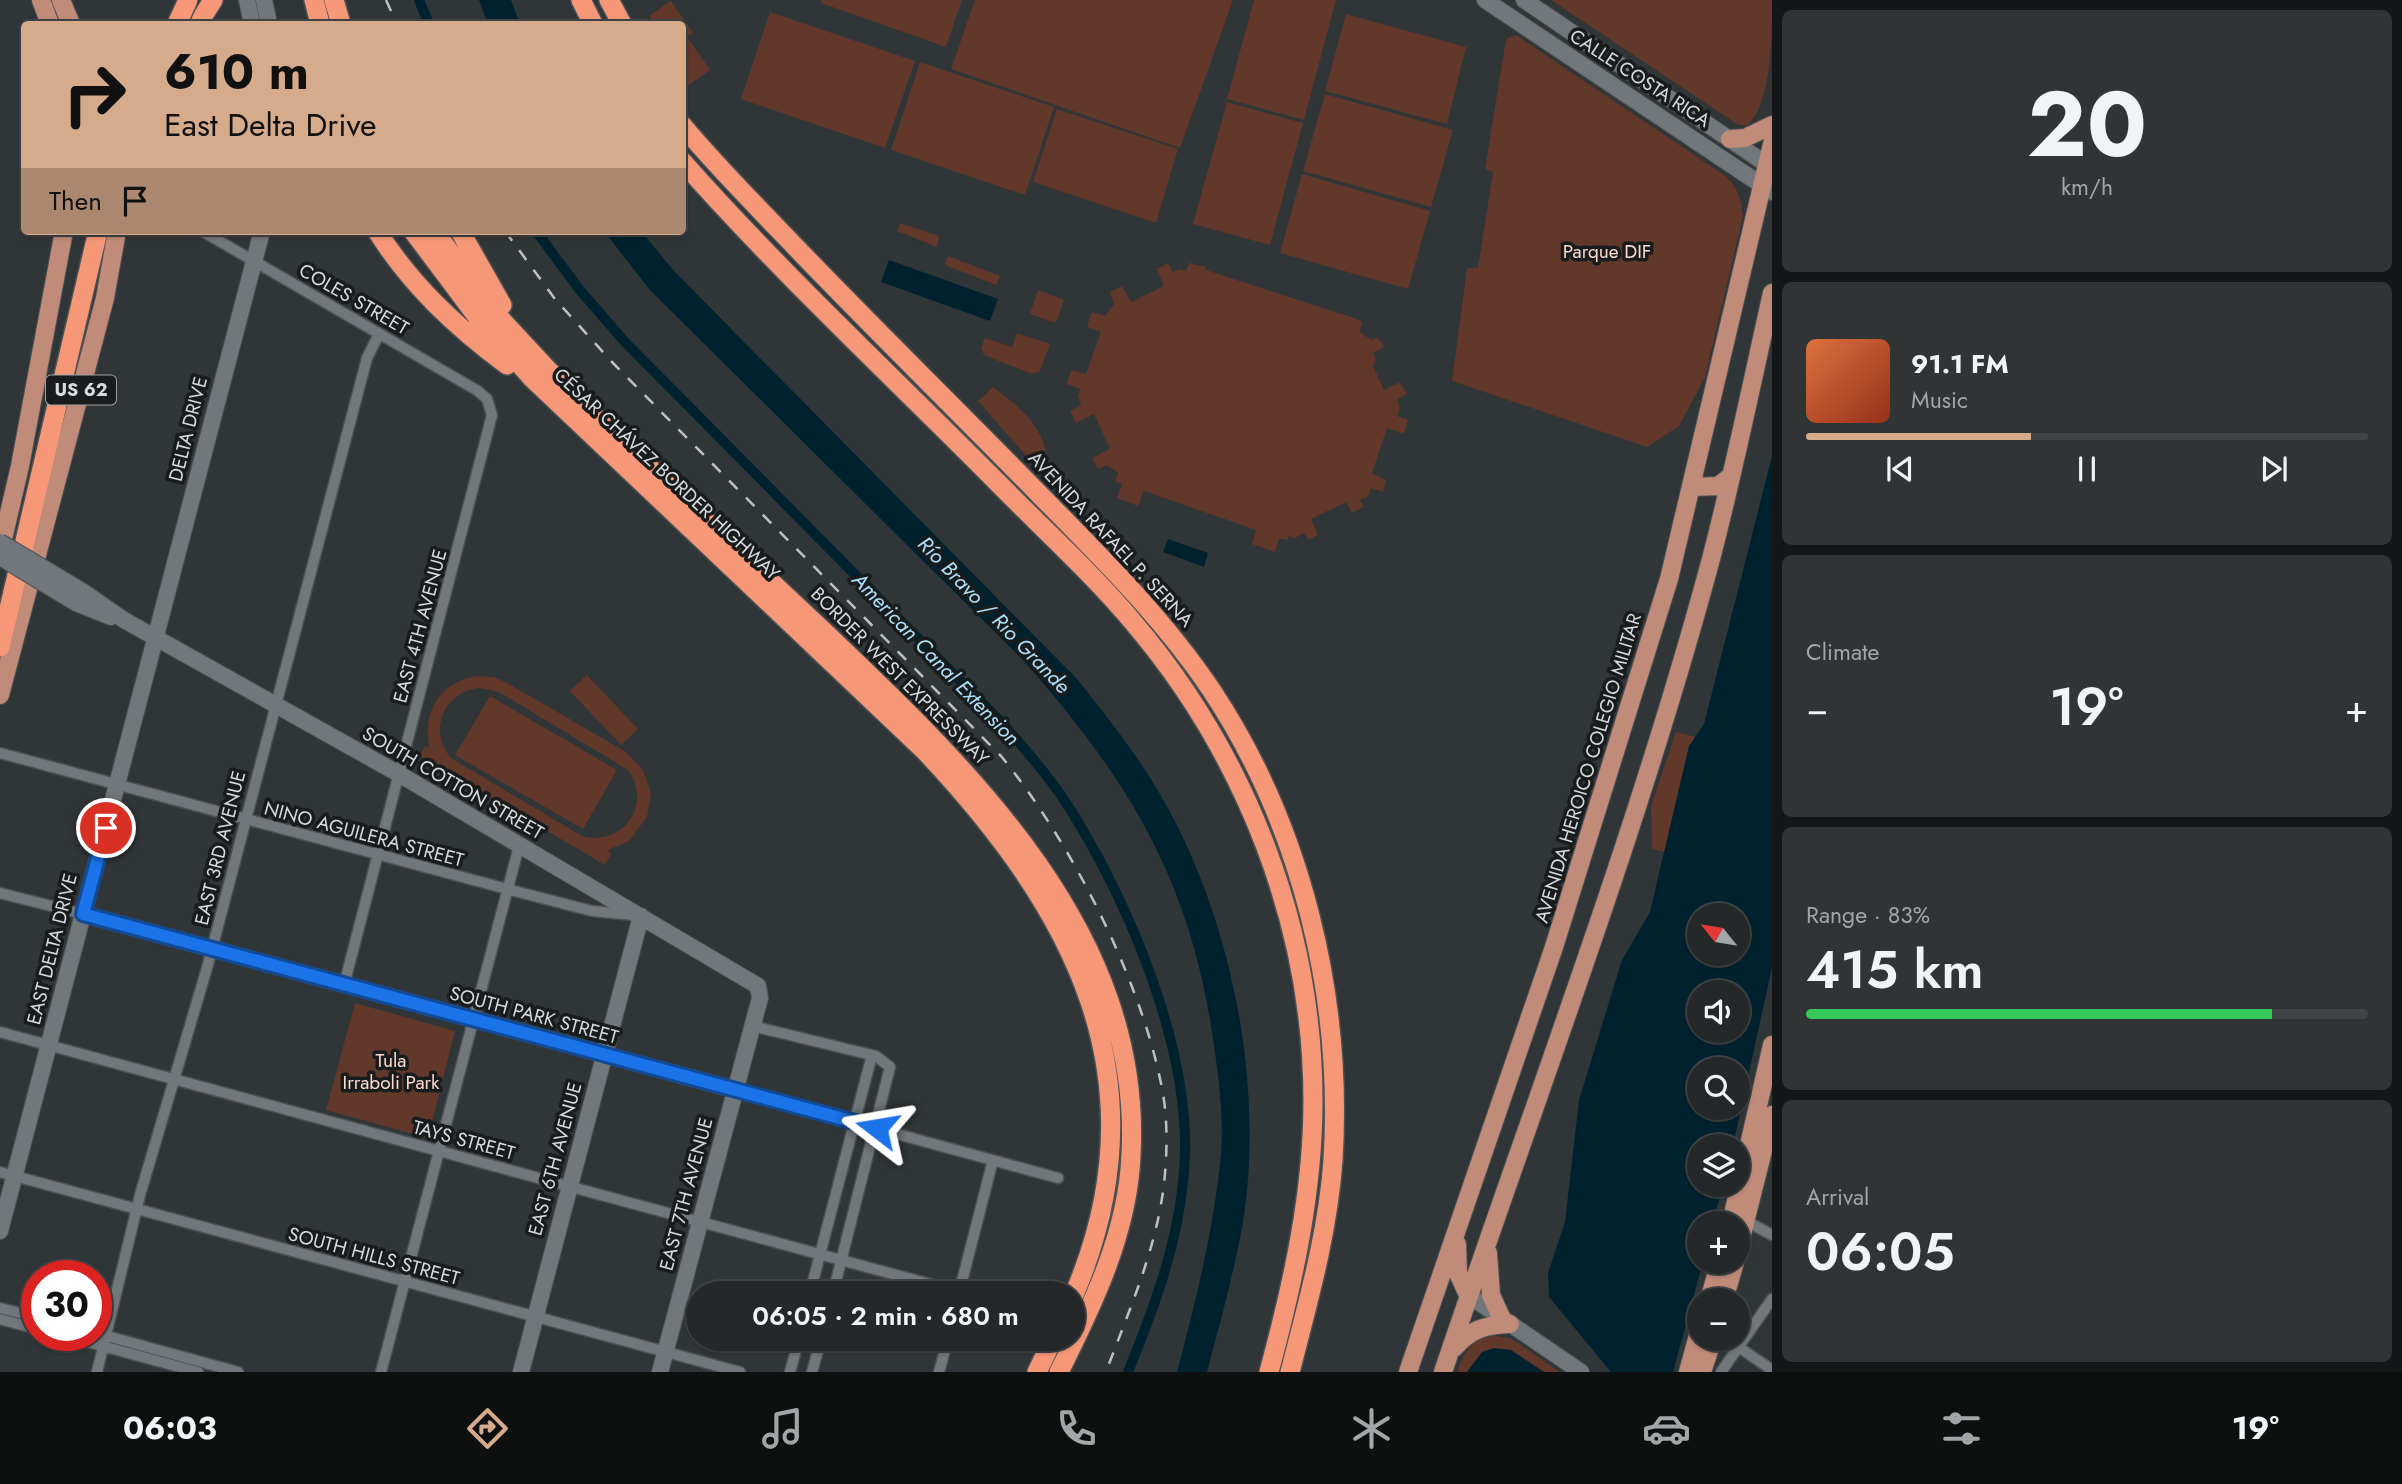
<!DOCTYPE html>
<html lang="en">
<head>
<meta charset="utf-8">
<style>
	:root { --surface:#242829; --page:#303435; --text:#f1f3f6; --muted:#a3a6a8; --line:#414446; --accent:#d6ab8b }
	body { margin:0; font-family:Jost,sans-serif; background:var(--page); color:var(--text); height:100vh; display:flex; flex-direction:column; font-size:26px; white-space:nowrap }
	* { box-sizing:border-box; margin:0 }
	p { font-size:23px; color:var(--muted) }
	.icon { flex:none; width:38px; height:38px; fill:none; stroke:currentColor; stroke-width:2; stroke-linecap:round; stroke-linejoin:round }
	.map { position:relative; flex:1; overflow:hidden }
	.sheet { display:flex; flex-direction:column; gap:10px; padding:10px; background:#141617; width:630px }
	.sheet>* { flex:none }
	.guide { position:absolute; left:21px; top:21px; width:665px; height:214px; border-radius:7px; box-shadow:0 2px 5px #0004,0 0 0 2px var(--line); background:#d6ab8b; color:#111; overflow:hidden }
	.needle { width:46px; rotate:300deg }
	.buttons { position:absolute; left:1687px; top:903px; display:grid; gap:14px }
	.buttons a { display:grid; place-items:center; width:63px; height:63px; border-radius:50%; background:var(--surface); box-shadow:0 2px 5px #0004,0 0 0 2px var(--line); font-size:35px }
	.speed { position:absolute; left:21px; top:1260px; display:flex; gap:14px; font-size:35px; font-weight:700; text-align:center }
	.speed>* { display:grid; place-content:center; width:91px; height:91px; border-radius:50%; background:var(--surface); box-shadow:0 2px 5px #0004,0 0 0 2px var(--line); line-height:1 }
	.speed .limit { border:10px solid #d22; background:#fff; color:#111 }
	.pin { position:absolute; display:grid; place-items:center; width:60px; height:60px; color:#fff; margin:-30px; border:4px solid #fff; border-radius:50%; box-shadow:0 2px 7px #0007 }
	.me { position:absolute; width:77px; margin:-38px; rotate:284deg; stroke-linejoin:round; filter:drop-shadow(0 0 5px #0008) }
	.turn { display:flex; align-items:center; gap:24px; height:147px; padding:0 28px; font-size:32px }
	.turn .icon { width:91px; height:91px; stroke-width:2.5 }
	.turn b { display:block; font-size:49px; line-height:60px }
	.then { display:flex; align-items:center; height:66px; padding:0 28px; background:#0003; gap:14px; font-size:26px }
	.big { font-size:52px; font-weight:600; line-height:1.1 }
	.sheet .widget { flex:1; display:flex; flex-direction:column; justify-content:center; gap:10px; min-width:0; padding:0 24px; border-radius:10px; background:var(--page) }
	.sheet .dial { align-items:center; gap:0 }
	.dial b { font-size:91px; line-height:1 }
	.song { display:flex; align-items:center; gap:21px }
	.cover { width:84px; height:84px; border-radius:10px; background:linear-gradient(135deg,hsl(20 70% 55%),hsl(10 70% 35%)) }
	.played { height:7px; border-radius:4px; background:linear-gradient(90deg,var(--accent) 40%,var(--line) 40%) }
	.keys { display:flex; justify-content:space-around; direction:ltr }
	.heat { display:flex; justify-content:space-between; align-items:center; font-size:38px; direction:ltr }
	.charge { height:10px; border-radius:5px; background:linear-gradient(90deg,#34c759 83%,var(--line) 0) }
	.trip { position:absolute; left:686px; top:1281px; width:399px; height:70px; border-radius:35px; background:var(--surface); box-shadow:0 2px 5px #0004,0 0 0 2px var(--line); font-weight:600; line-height:70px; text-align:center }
	.dock { display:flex; height:112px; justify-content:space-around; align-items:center; background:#0e1010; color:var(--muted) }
	.dock .icon { width:49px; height:49px }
	.dock .on { color:var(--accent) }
	.dock b { font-size:32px; color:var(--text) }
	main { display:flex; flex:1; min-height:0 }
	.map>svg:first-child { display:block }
	.green { fill:#61382a; fill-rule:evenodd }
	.water { fill:#00222e; fill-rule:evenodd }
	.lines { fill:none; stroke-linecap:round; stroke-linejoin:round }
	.canal { stroke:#00222e; stroke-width:10 }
	.street-casing { stroke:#4d5154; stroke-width:13 }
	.secondary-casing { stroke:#4d5154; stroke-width:18 }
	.primary-casing { stroke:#4d5154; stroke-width:20 }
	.highway-casing { stroke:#4d5154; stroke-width:22 }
	.street { stroke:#71777a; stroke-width:10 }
	.secondary { stroke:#71777a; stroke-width:16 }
	.primary { stroke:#c18b79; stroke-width:18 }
	.highway { stroke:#f69878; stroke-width:19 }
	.rail { stroke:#bec1c3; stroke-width:2.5; stroke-dasharray:12 12; stroke-linecap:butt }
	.secondary-bridge-casing { stroke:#4d5154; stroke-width:18; stroke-linecap:butt }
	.highway-bridge-casing { stroke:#4d5154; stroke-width:22; stroke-linecap:butt }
	.secondary-bridge { stroke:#71777a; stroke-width:16 }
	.highway-bridge { stroke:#f69878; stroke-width:19 }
	.route-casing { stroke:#114b97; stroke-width:18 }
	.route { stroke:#1a73e8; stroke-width:12 }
	.labels { text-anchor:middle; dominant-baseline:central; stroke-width:7; stroke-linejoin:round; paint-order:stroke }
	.shield { fill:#191c1d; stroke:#9ea1a3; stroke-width:2 }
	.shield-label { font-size:18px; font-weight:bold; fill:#d7dadc }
	.street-label { font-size:19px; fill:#d7dadc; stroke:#191c1d }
	.park-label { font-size:19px; fill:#fbd9cd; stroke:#191c1d }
	.water-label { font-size:21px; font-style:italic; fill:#ace0f8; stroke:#191c1d }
</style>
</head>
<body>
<main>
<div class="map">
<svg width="1772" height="1372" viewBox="0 0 1772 1372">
	<rect width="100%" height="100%" fill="#303537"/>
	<path class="green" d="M822 0H962L946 47 821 3Z
		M975 0H1233L1180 148 951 69Z
		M1254 0H1336L1304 120 1227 99Z
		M1551 0H1772C1772 37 1772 103 1747 126L1737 124Z
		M671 1 693 33 683 40 682 24H654L649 16Z
		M770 12 915 61 885 148 741 99Z
		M1346 14 1466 47 1447 124 1325 91Z
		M1516 35 1727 177C1739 190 1741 200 1743 216L1705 377 1679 426 1647 447 1452 381 1467 268H1478L1493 172 1485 169 1506 39Z
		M688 38 710 70 687 86 683 79 682 42Z
		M920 62 1054 107 1025 195 891 150Z
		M1325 94 1453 130 1431 207 1303 171Z
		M1227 102 1303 123 1270 245 1193 224Z
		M1057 109 1178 149 1156 223 1033 182Z
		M1302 174 1430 211 1408 289 1280 253Z
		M900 223 939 236 937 247 897 231Z
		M948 256 1000 276 996 285 945 265Z
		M1168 263 1173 272 1179 269 1186 271 1189 263 1206 267V270L1354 318 1362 322 1360 332 1371 340 1378 337 1384 347 1373 353 1376 360 1373 366 1384 390 1400 382 1407 394 1397 400 1400 408 1397 416 1408 420 1404 434 1387 428 1372 473 1386 480 1383 492 1371 488 1368 496 1360 500 1364 507 1352 513 1346 502 1311 519 1318 535 1309 540 1304 533 1295 538 1289 536 1287 540 1279 538 1275 552 1252 544 1256 530 1144 491 1138 506 1117 498 1122 484 1115 481 1118 473 1107 465 1098 469 1092 458 1110 449 1094 414 1076 423 1070 411 1081 405 1078 397 1080 389 1067 384 1071 370 1086 374 1101 332 1087 327 1092 312 1105 316 1114 304 1110 292 1122 286 1131 302 1164 286 1157 269Z
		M1038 290 1064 300 1056 323 1030 314Z
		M1017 333 1050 344 1040 371 1032 374 984 355 981 348 985 338 1012 347Z
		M993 387C1019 406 1046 428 1047 463L1036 467 978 401Z
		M587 675 638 729 621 745 570 691Z
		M477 676 494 677 509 684 626 752 643 770 651 793 647 817 629 841 608 850 611 854 605 865 420 756 425 746 430 748C421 712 441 681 477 676ZM479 688 499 692 628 770C653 804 623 847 582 836L451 758C428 731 443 692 479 688Z
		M490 696 617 770 583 829 455 755Z
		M1676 732 1772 756V881L1652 849 1651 806Z
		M355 1003 455 1031 428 1138 326 1110Z
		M1492 1335 1512 1339 1560 1372H1457C1464 1352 1471 1340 1492 1335Z"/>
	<path class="water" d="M479 0H511L520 24H488Z
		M604 231H641L673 270 1077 679C1107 717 1137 754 1161 796 1231 916 1265 1084 1243 1222 1234 1273 1220 1322 1207 1372H1177C1196 1301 1214 1228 1221 1154 1224 1114 1218 1072 1212 1032 1188 875 1126 777 1023 660L650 290Z
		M889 260 998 299 990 321 881 282Z
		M1772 456V967L1733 1146H1699V1185H1723L1713 1223H1699V1262H1703L1673 1372H1611L1549 1297 1548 1273 1565 1222 1579 1100 1622 960 1650 912 1689 746 1704 724ZM1738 915V954H1699V915ZM1699 992H1738V1031H1699ZM1699 1069H1738V1108H1699Z
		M1168 539 1208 553 1204 567 1163 552Z
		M1494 1348 1511 1350 1544 1372H1467L1482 1352Z"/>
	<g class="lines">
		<path class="canal" d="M419 0 429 24
			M536 231 579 289 624 341 1003 724C1029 754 1055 783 1075 817 1131 909 1187 1043 1185 1152 1183 1230 1157 1301 1128 1372"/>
		<g class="street-casing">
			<path id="street" d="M202 231 478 391 487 399 492 415 344 985
				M0 753 507 889 592 911 634 915
				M0 893 83 914
				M752 1026 876 1056 890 1067 833 1293
				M0 1032 959 1292
				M736 1090 1058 1178
				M0 1172 740 1372
				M1741 1218 1772 1235
				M810 1293 872 1055
				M959 1293 993 1160
				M0 1308 37 1317
				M0 1319 37 1329
				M96 1333 238 1372
				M62 1335 198 1372
				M1727 1339 1772 1370
				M97 1372 140 1195 207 968 367 358 379 334
				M381 1372 519 846
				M790 1372 799 1339
				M812 1372 821 1339
				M939 1372 948 1339
				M1721 1372 1772 1299"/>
		</g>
		<g class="secondary-casing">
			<path id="secondary" d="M247 0 252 24
				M264 0 269 24
				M1485 0 1772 192
				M1524 0 1772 168
				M82 591 124 620 399 774 758 986 760 998 660 1372
				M76 603 111 617
				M83 914 736 1090
				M0 1231 262 231
				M1468 1295 1581 1372
				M521 1372 641 916"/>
		</g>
		<g class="primary-casing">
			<path id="primary" d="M41 0 50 24
				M61 0 71 24
				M1730 139 1745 138 1772 125
				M1692 487 1718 486 1730 477
				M0 552 20 466 64 231
				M0 695 105 298 117 231
				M1731 1223 1772 1045
				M1457 1244 1458 1273 1468 1295
				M1738 1250 1772 1115
				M1488 1253 1491 1295 1501 1317
				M1709 1300 1720 1262
				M1724 1300 1735 1262
				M1454 1348C1471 1329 1485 1325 1510 1324
				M1408 1372 1554 947 1669 579 1772 144
				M1443 1372C1534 1102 1637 834 1711 559 1734 471 1752 382 1772 293
				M1688 1372 1699 1332
				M1702 1372 1713 1339"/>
		</g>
		<g class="highway-casing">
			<path id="highway" d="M314 0 320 24
				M334 0 341 24
				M581 0 593 24
				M609 0 622 24
				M198 24 213 0
				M682 125C714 163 749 199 784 235 868 323 955 408 1040 495 1101 557 1164 619 1212 691 1302 827 1343 998 1333 1160 1328 1232 1308 1302 1290 1372
				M682 161C781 273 892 376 997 482 1042 528 1092 573 1133 622 1246 755 1313 926 1313 1101 1313 1193 1293 1283 1269 1372
				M377 231C411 285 456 327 507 365
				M413 231 479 319 531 377 924 750C1074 909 1167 1080 1073 1297
				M434 231 497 315 547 369C635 457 728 541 818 626 966 767 1143 931 1131 1155 1128 1232 1093 1304 1059 1372
				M460 231 502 305
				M0 647 98 231
				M1037 1372 1053 1339"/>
		</g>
		<use href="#street" class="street"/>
		<use href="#secondary" class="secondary"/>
		<use href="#primary" class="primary"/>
		<use href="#highway" class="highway"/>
		<path class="rail" d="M386 0 397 24
			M505 231 555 299 612 362 1001 756C1071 841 1144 985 1163 1094 1168 1123 1167 1155 1164 1184 1156 1251 1129 1310 1106 1372"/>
		<g class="secondary-bridge-casing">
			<path id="secondary-bridge" d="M0 542 82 591
				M0 557 76 603"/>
		</g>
		<g class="highway-bridge-casing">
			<path id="highway-bridge" d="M177 24 188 0"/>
		</g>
		<use href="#secondary-bridge" class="secondary-bridge"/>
		<use href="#highway-bridge" class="highway-bridge"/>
	</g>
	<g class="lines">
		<g class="route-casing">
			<path id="route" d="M106 828 83 914 877 1128"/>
		</g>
		<use href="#route" class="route"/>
	</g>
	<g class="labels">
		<rect class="shield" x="46" y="375.5" width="70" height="29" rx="5"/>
		<g class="shield-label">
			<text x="81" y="390">US 62</text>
		</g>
		<g class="street-label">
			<text transform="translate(1640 78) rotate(33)">CALLE COSTA RICA</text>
			<text transform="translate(354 299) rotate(30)">COLES STREET</text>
			<text transform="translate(188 429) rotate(-76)">DELTA DRIVE</text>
			<text transform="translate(667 474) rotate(43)">CÉSAR CHÁVEZ BORDER HIGHWAY</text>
			<text transform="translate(1111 539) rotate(47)">AVENIDA RAFAEL P. SERNA</text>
			<text transform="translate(420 626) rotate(-75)">EAST 4TH AVENUE</text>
			<text transform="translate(900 676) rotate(45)">BORDER WEST EXPRESSWAY</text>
			<text transform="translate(1588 768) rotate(-73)">AVENIDA HEROICO COLEGIO MILITAR</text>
			<text transform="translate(453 783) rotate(30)">SOUTH COTTON STREET</text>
			<text transform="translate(364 834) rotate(15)">NINO AGUILERA STREET</text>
			<text transform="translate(220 848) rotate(-76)">EAST 3RD AVENUE</text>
			<text transform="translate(52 949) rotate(-76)">EAST DELTA DRIVE</text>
			<text transform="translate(534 1015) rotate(15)">SOUTH PARK STREET</text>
			<text transform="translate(464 1140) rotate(15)">TAYS STREET</text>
			<text transform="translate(555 1159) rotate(-75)">EAST 6TH AVENUE</text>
			<text transform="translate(686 1194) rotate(-75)">EAST 7TH AVENUE</text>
			<text transform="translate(374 1256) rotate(15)">SOUTH HILLS STREET</text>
		</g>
		<g class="park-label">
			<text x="1607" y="251">Parque DIF</text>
			<text x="391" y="1060">Tula<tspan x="391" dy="22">Irraboli Park</tspan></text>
		</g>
		<g class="water-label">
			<text transform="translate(994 615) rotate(46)">Río Bravo / Rio Grande</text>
			<text transform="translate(936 659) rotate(46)">American Canal Extension</text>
		</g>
	</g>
</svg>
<div class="buttons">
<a><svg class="needle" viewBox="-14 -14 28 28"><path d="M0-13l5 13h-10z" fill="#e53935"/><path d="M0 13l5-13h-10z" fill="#a3a6a8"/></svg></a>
<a><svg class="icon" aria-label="sound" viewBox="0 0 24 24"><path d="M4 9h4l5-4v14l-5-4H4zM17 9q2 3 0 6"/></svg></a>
<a><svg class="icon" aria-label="search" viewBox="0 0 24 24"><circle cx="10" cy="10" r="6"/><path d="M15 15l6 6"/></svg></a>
<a><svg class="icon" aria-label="layers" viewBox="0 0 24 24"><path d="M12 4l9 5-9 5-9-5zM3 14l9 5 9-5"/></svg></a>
<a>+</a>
<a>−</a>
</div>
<div class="speed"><div class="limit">30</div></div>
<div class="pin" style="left:106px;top:828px;background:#d93025"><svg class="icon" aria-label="arrive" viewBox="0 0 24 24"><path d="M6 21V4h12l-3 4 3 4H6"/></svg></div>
<svg class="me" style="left:877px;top:1128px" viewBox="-20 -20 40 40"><path d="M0-17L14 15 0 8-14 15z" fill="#1a73e8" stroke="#fff" stroke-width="4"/></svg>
<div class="trip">06:05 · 2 min · 680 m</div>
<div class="guide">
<div class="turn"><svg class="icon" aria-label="right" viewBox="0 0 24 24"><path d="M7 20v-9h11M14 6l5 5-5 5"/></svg><div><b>610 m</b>East Delta Drive</div></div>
<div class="then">Then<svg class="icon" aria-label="arrive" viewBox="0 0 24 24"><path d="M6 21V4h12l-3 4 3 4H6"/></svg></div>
</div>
</div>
<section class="sheet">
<div class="widget dial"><b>20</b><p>km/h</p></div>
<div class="widget">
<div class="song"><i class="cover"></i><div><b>91.1 FM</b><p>Music</p></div></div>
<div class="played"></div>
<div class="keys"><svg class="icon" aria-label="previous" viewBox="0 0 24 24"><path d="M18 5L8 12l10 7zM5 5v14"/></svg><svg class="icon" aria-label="pause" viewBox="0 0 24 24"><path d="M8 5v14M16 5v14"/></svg><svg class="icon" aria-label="next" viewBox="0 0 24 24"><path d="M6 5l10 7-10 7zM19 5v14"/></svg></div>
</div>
<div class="widget"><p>Climate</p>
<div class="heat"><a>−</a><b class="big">19°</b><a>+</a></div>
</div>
<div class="widget"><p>Range · 83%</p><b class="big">415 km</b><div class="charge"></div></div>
<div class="widget"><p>Arrival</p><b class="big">06:05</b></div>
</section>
</main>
<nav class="dock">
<b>06:03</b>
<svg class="icon on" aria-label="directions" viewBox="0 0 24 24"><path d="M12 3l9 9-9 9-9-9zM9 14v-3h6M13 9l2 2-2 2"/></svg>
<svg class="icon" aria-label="music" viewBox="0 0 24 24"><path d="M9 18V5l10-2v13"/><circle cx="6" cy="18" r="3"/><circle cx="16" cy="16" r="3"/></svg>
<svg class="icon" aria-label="phone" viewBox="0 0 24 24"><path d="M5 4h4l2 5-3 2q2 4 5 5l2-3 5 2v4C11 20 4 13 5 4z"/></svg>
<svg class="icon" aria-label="climate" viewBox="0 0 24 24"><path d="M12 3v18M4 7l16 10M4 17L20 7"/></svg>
<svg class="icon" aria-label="car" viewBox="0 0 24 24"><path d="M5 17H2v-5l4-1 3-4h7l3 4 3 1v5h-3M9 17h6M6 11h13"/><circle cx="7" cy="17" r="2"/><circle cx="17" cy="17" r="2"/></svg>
<svg class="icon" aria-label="filters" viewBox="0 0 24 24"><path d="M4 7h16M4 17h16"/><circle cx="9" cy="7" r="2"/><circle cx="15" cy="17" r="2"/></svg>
<b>19°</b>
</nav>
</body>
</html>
